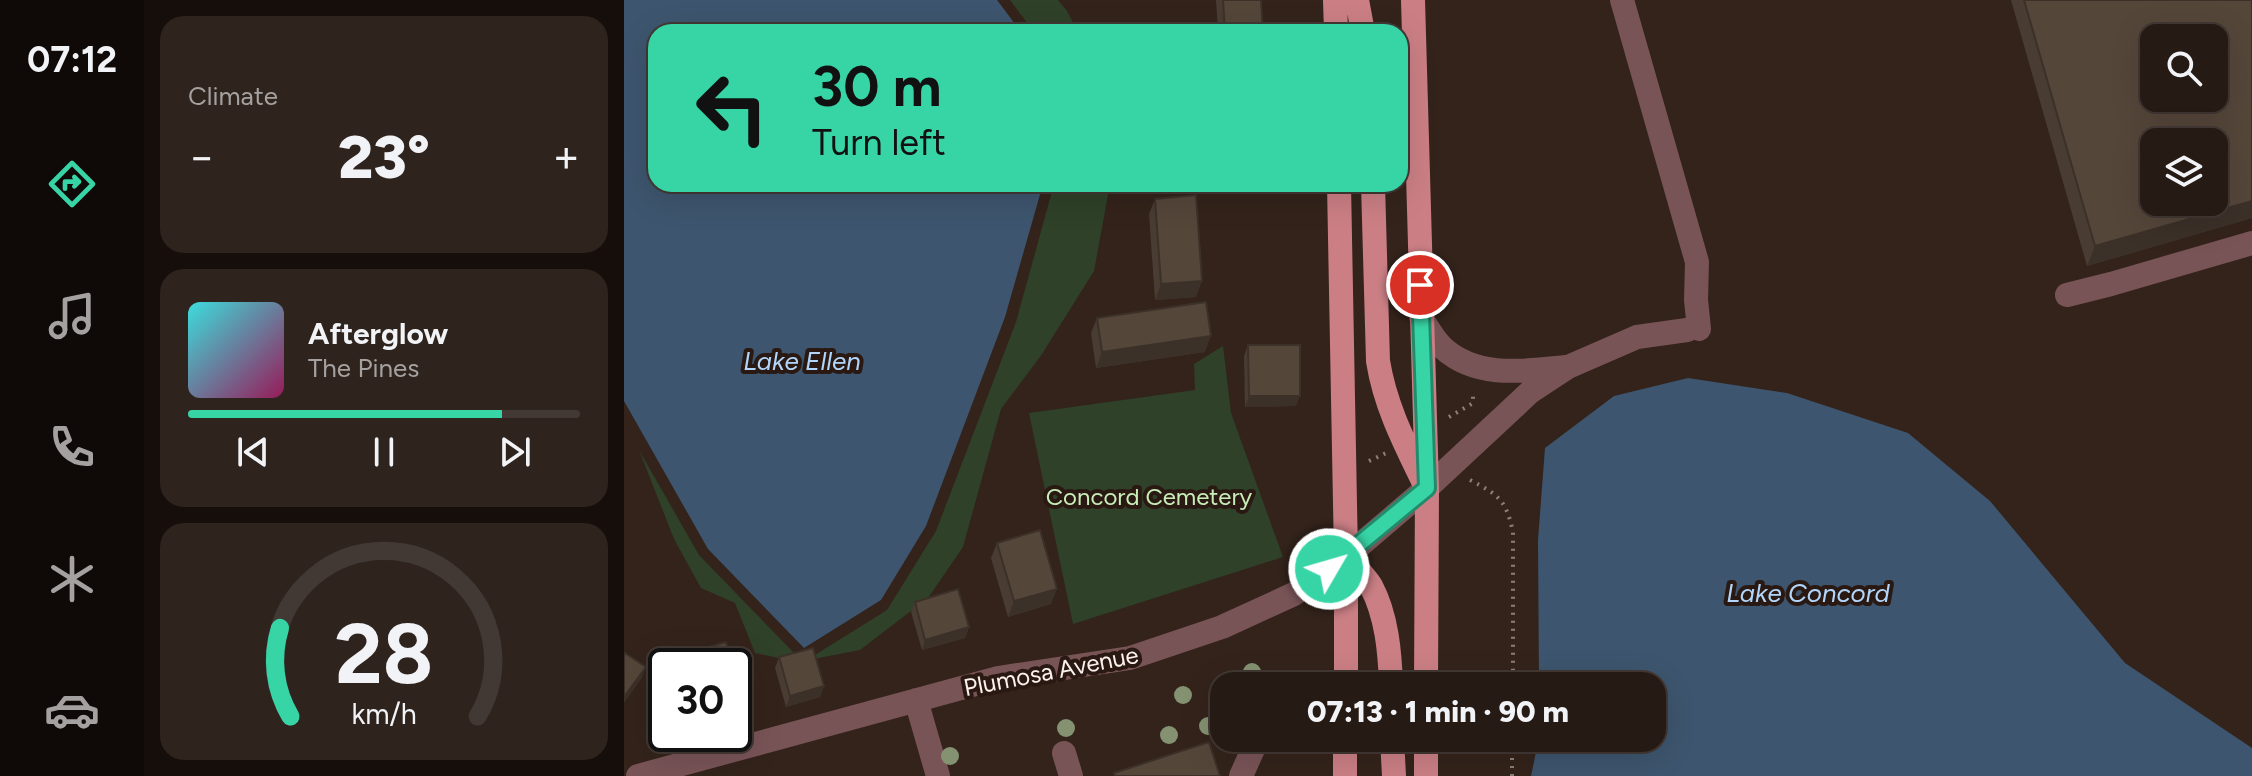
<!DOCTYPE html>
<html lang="en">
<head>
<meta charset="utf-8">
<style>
	:root { --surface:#261a14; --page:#2e231d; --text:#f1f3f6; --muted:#a4a1a0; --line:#423834; --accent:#37d4a6 }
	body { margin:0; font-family:Figtree,sans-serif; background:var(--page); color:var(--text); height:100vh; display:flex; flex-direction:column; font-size:30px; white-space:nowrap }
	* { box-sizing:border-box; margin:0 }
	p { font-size:26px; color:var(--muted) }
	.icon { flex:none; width:44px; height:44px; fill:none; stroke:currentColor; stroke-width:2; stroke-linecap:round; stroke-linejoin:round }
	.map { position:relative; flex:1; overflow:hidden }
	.side { display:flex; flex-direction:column; gap:16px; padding:16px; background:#150e0b; width:480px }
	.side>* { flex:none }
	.guide { position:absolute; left:24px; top:24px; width:760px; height:168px; border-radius:24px; box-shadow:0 8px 32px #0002,0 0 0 2px var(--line); background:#37d4a6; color:#111; overflow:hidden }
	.fabs { position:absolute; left:1516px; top:24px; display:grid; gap:16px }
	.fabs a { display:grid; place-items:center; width:88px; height:88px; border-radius:16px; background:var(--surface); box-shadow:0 8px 32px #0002,0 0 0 2px var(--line); font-size:40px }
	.speed { position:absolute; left:24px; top:648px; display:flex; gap:16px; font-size:40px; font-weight:700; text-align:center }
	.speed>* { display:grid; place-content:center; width:104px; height:104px; border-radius:50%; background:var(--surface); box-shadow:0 8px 32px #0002,0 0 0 2px var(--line); line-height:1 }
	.speed .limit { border:4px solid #111; border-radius:12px; background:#fff; color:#111 }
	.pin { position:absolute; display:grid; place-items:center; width:68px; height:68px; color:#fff; margin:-34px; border:4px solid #fff; border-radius:50%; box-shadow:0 2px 8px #0007 }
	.me { position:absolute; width:88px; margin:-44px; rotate:52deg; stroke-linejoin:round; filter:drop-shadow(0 0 6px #0008) }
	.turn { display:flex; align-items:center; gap:28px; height:168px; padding:0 32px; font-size:36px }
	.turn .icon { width:104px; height:104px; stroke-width:2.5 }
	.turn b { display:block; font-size:56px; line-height:68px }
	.big { font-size:60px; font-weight:800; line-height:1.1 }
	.side .tile { flex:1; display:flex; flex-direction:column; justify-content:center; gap:12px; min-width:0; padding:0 28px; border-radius:24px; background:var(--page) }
	.side .dial { align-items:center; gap:0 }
	.dial svg { height:208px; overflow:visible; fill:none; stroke:var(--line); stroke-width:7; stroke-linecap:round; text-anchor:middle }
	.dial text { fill:var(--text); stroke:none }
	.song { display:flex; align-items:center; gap:24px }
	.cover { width:96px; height:96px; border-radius:12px; background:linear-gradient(135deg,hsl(180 70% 55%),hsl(330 70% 35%)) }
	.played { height:8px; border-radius:4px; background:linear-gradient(90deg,var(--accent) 80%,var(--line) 80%) }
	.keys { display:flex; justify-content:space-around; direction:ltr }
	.heat { display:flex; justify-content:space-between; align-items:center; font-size:44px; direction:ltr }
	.trip { position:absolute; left:586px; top:672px; width:456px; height:80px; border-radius:24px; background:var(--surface); box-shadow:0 8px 32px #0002,0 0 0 2px var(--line); font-weight:800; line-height:80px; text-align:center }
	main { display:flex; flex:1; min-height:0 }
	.tabs { display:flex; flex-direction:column; width:144px; justify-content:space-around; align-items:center; background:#0f0a08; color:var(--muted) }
	.tabs .icon { width:56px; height:56px }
	.tabs .selected { color:var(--accent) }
	.tabs b { font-size:36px; color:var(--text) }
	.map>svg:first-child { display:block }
	.green { fill:#2f4128 }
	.water { fill:#3d556e }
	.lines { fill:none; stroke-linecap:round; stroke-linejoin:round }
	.path { stroke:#8d8079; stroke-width:4; stroke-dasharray:2 6; stroke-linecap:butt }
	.minor { stroke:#795457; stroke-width:24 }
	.major { stroke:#cb7f85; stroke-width:24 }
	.tree { fill:#849271 }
	.wall { fill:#493c32 }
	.shaded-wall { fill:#3c3129 }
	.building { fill:#55463a; stroke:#3c3129; stroke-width:2; fill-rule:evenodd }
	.route-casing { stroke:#248a6c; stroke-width:20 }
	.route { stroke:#37d4a6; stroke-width:14 }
	.labels { text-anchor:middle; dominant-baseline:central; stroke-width:8; stroke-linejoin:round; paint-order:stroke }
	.park-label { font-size:24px; fill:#c7edb8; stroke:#291912 }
	.street-label { font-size:24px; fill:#fcf1ec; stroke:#291912 }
	.water-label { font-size:26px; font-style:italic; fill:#b2d6fb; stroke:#291912 }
</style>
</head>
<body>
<main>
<nav class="tabs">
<b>07:12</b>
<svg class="icon selected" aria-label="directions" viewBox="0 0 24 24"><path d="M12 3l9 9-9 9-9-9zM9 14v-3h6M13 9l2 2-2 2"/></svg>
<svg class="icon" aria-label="music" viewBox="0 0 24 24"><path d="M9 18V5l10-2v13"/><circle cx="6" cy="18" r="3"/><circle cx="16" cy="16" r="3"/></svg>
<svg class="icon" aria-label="phone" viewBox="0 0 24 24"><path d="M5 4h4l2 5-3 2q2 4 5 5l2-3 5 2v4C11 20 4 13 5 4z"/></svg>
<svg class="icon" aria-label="climate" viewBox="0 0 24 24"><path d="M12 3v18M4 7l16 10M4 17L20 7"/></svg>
<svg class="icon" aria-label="car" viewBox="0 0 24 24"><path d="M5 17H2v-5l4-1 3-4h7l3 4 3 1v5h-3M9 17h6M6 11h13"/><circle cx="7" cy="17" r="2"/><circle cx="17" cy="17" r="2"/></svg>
</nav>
<section class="side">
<div class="tile"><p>Climate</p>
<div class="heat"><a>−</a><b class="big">23°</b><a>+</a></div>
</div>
<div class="tile">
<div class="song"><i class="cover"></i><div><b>Afterglow</b><p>The Pines</p></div></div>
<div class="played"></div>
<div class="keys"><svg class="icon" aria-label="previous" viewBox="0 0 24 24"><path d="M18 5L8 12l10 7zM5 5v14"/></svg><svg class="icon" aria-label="pause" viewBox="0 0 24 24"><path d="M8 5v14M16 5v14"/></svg><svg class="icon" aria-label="next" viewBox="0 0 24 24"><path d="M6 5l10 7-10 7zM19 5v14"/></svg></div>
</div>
<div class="tile dial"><svg viewBox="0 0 100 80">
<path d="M14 69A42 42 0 1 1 86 69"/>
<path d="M14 69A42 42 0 0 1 10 35" stroke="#37d4a6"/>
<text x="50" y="56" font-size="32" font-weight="700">28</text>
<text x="50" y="72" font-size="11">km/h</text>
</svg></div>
</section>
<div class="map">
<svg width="1628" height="776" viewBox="0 0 1628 776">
	<rect width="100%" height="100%" fill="#33231b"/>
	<path class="green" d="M386 0H434L443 11 454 32H410Z
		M430 184H486L470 271 418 354 377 409 339 547 304 598 236 650 174 662 131 653 111 603 77 588 50 539 15 450 75 555 173 656 186 658 263 610 312 531 392 322Z
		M599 346 607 413 659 557 449 624 405 413 571 390 570 364Z"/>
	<path class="water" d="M0 0H373L397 32H32V184H419L381 317 302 526 257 600 180 648 84 549 0 401Z
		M1064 378 1163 393 1284 433 1366 501 1501 663 1628 748V776H907L915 738H1028V686H915L914 540 921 448 990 396Z"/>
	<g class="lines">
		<path class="path" d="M825 417 849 403V391
			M745 461 762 453
			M846 480C875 495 882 500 889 532V686
			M888 776V738"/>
		<path class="minor" d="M998 0 1073 262 1072 300 1075 329
			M1443 295 1487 284 1628 243
			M797 317C803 327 810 340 819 348 853 379 901 371 942 367
			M292 700 314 776
			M440 753 447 776
			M14 776 374 678 506 658 598 627 670 594 722 557 803 488 906 392 944 367 1013 337 1063 330
			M617 776 634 738"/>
		<path class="major" d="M711 0 712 32
			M733 0 739 32
			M789 0 803 488 802 686
			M715 184 722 557V686
			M749 184 754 361C761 405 780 442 799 481
			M722 557C730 566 741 576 747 586 763 616 766 653 767 686
			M768 738 770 776
			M721 776V738
			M802 776V738"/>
	</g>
	<g class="tree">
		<circle cx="628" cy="672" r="9"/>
		<circle cx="559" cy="695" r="9"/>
		<circle cx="584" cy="726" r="9"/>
		<circle cx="442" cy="728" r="9"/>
		<circle cx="545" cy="735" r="9"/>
		<circle cx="326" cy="756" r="9"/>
	</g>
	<path class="wall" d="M592 0H637L639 32H594Z
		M1387 0H1628V218L1463 266Z
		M531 199 572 297 531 300 525 214Z
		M473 318 581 352 472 368 467 333Z
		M624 345 672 406 621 407 620 356Z
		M373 543 427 604 384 617 367 558Z
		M291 602 345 627 341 638 298 650 287 612Z
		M155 657 200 686 196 697 162 707 151 668Z
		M43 659 108 666H42V717L36 718 29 695 35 679H38L37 675Z"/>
	<path class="shaded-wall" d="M1628 201V218L1463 266 1471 246Z
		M578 281 572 297 531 300 537 284Z
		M587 336 581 352 472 368 478 352Z
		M625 396H676L672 406 621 407Z
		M433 589 427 604 384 617 390 601Z
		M345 627 341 638 298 650 301 640Z
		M22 667 18 678 0 703V697Z
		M200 686 196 697 162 707 166 696Z
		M42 703V717L36 718Z"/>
	<path class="building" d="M599 0H637L639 32H601Z
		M1400 0H1628V201L1471 246ZM1530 38H1590V98H1530ZM1530 142H1590V202H1530Z
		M572 195 578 281 537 284 531 199Z
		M582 302 587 336 478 352 473 318Z
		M624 345H676V396H625Z
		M416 530 433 589 390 601 373 543Z
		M334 589 345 627 301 640 291 602Z
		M102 642 108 666H45L43 659Z
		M189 648 200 686 166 696 155 657Z
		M1 653 22 667 0 697V655Z
		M42 677V703L35 679Z
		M585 742 596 776H491L490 773Z"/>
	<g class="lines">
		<g class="route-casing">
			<path id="route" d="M705 569 803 488 796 285"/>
		</g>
		<use href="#route" class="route"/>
	</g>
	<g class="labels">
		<g class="park-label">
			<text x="525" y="496">Concord Cemetery</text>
		</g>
		<g class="street-label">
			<text transform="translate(427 671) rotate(-11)">Plumosa Avenue</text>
		</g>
		<g class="water-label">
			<text x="178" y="361">Lake Ellen</text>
			<text x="1184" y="593">Lake Concord</text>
		</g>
	</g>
</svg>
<div class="fabs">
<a><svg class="icon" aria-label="search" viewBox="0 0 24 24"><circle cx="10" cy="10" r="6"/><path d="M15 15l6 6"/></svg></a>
<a><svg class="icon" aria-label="layers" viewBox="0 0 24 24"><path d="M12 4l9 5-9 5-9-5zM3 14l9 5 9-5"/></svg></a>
</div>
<div class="speed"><div class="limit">30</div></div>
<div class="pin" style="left:796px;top:285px;background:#d93025"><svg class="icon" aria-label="arrive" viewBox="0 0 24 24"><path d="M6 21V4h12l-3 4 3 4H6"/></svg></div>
<svg class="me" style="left:705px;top:569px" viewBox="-20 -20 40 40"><circle r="17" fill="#37d4a6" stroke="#fff" stroke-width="3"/><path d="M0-11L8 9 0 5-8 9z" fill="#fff"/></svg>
<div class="trip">07:13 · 1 min · 90 m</div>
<div class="guide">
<div class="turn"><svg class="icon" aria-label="left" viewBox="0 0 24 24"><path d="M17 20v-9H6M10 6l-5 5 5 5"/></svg><div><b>30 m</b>Turn left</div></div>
</div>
</div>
</main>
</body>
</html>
